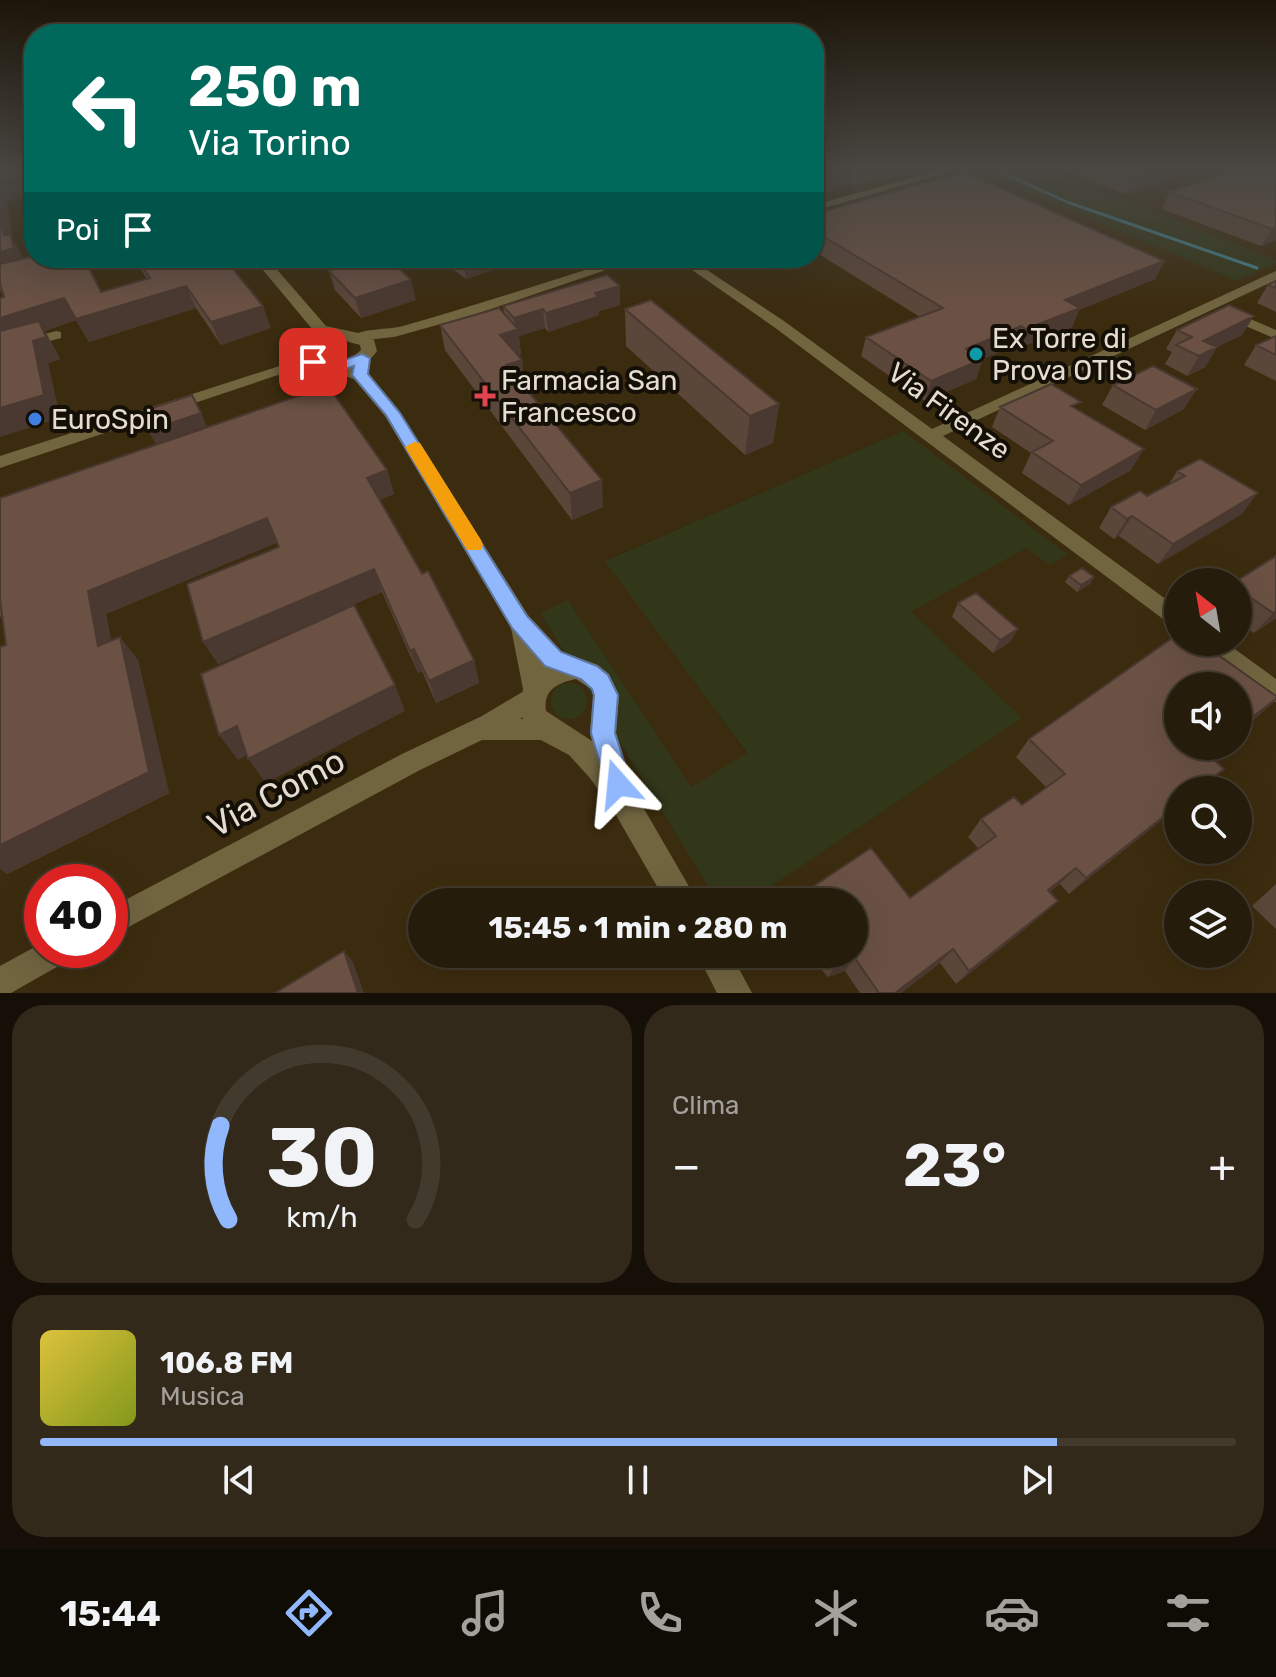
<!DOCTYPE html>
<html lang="it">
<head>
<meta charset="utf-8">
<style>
	:root { --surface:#261c0c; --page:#32291a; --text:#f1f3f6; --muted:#a4a19d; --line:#423a2d; --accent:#91b8fd }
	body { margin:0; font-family:Rubik,sans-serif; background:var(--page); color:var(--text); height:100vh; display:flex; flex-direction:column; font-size:30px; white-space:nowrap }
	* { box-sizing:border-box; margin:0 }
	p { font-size:26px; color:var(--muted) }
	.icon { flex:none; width:44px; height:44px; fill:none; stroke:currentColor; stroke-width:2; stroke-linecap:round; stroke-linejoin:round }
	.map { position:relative; height:993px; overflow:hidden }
	.sheet { display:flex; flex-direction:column; gap:12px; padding:12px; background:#150f07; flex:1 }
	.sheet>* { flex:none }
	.banner { position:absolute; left:24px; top:24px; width:800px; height:244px; border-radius:32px; box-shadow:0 8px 32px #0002,0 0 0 2px var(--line); background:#00695c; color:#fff; overflow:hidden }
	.needle { width:52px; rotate:329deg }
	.tools { position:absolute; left:1164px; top:568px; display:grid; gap:16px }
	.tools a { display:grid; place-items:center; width:88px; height:88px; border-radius:50%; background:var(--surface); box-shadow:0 8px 32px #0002,0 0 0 2px var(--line); font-size:40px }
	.speed { position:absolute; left:24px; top:864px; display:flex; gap:16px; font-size:40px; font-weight:700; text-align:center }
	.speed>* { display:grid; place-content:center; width:104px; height:104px; border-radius:50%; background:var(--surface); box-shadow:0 8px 32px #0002,0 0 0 2px var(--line); line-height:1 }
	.speed .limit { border:12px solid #d22; background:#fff; color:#111 }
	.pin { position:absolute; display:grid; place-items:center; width:68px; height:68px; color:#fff; margin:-34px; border-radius:16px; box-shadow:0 4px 12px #0006 }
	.me { position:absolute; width:88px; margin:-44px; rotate:342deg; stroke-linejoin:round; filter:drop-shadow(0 0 6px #0008) }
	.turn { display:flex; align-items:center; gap:28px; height:168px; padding:0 32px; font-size:36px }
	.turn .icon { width:104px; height:104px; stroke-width:2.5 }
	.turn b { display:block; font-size:56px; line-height:68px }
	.then { display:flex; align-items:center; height:76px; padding:0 32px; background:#0003; gap:16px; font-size:30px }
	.big { font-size:60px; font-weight:700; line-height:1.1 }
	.sheet .tile { flex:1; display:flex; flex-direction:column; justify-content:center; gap:12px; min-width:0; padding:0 28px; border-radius:32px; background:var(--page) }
	.sheet .dial { align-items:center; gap:0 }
	.dial svg { height:208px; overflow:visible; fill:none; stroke:var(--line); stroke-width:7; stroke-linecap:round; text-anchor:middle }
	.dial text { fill:var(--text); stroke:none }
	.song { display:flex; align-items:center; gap:24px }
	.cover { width:96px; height:96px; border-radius:12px; background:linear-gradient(135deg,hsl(50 70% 55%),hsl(70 70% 35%)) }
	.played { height:8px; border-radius:4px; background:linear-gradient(90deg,var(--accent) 85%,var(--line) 85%) }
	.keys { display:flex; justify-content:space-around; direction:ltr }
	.heat { display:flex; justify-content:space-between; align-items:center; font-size:44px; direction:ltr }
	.sheet .tiles { flex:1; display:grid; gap:12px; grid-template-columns:1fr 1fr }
	.tile:last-child { grid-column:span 2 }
	.trip { position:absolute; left:408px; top:888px; width:460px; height:80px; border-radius:40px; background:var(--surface); box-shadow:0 8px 32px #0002,0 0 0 2px var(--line); font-weight:700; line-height:80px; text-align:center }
	.tab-bar { display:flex; height:128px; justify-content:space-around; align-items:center; background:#0f0b05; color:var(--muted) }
	.tab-bar .icon { width:56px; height:56px }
	.tab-bar .current { color:var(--accent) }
	.tab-bar b { font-size:36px; color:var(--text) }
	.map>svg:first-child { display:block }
	.built { fill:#3c2c0f; fill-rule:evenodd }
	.green { fill:#33371a }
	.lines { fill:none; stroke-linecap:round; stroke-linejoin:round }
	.stream { stroke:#427e8c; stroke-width:3 }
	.minor { fill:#716540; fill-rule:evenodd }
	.tertiary { fill:#716540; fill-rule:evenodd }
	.wall { fill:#5b463a }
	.shaded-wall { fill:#4a3930 }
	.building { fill:#6a5144; stroke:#4a3930; stroke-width:2 }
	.route { fill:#91b8fd; stroke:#5e78a4; stroke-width:2 }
	.slow { fill:#f59e0b }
	.culture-dot { fill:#0f9aa8; stroke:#151007; stroke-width:3 }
	.health-dot { fill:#e0444e; stroke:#151007; stroke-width:3 }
	.shop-dot { fill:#3f7fe0; stroke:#151007; stroke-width:3 }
	.labels { text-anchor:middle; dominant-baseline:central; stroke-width:8; stroke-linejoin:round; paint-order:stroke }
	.poi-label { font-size:28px; fill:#e5ddd0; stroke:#151007; text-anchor:start }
	.street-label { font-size:28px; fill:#e5ddd0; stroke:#151007 }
	.near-street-label { font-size:34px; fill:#e5ddd0; stroke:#151007 }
</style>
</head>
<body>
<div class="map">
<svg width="1276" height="993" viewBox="0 0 1276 993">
	<rect width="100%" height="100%" fill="#322610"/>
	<path class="built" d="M0 167H34V258H814V167H1276V993H0ZM903 431 1027 547 911 612 1021 718 748 902H854V954H422V902H718L540 614 568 601 691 787 747 754 606 560ZM1178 582H1238V642H1178ZM1178 686H1238V746H1178ZM1178 790H1238V850H1178ZM42 882H110V950H42ZM1178 894H1238V954H1178Z"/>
	<path class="green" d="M970 167H1039L1276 260V263L1237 281Z
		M903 431 1068 555 1050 565 1026 548 911 612 1022 718 748 902H718L540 613 568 600 691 787 747 753 605 561Z
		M551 701a18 18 0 1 1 36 0a18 18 0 1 1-36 0Z"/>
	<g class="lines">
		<path class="stream" d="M990 167 1067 202 1257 268"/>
		<path class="minor" d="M951 167H967L814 211V205Z
			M87 258H109L65 271 59 267Z
			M623 258H641L473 315 394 337 357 341 350 337C362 328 388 330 403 326 477 305 550 281 623 258Z
			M675 258H689L784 321 932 429 1276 271V280L943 436 1178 608V628L1171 625 774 327Z
			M1227 309 1276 330V339L1222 316V310Z
			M56 331 61 332V338L0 354V346Z
			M295 361 320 362 327 366 320 370 296 369 0 468V456Z
			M1198 642H1225L1276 679V702L1268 699 1201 648Z
			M534 685 542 688 545 695 542 702 520 719 547 718 555 721 559 729 555 737 547 740H482L420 770 110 937V908L402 754 482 716Z
			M42 943V950H74L69 960 11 993H0V966Z"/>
		<path class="tertiary" d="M253 258H267L326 326 363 334 374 340 377 351C371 360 363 365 353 368L366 371 398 409 528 615 562 652 598 665 609 674 619 695 616 733 636 795 698 902H666L616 815 590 778 569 755 539 739 527 728 520 712 523 689 511 628 385 416 354 379 307 365 303 356 313 330ZM327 336 360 345 361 350C348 362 337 363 320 359ZM576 679 591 689 593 695 590 733 592 741 546 711C543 690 557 683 576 679Z
			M697 954H731L752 993H717Z"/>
	</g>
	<path class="wall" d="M0 167 13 240 24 259 102 292 147 279 133 258H212L271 328 221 345 196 308 89 342 76 320 45 331 60 359 48 363 60 418 2 292H0Z
		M814 167H921L855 185 850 183 817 195 814 193Z
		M1055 167H1186L1182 175 1125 194Z
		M1236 167H1276V240L1261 246 1162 209 1170 192 1235 169Z
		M814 214 1164 261 1155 279 1079 310 1072 327 1018 348 1014 346 982 359 976 379 925 401 861 356 866 337 920 317 814 251Z
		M317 258H392L389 259 416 300 361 318 335 290 329 271Z
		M438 258H528L466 279Z
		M1276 281V312L1257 303 1268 285Z
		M620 286V305L599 311V315L548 332 545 328 519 336 521 355 518 356 522 360 525 386 524 387 603 507 572 520 445 350 440 325 504 314 503 306Z
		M625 309 779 404 773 443 745 455 626 346Z
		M1177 330 1242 335 1217 347 1205 367 1187 376 1165 364 1172 352 1166 349Z
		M1276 336V381L1244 365 1256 345Z
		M1113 385 1184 409 1145 430 1102 405Z
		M1000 407 1077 409 1131 470 1069 505 1022 473 1031 453 992 427Z
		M387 470 394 494 379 500 474 660 479 683 436 703 422 671 418 673 382 592 218 664 279 547 277 542 106 614 111 641 138 660 169 793 7 874 6 645 2 616 0 617V498Z
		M1177 471 1242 514 1158 564 1119 536 1114 539 1099 528 1111 507 1147 496 1169 484Z
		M1276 556V618L1254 633 1238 622V582Z
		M1069 576 1094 577 1090 584 1077 592 1065 582Z
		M958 603 1010 642 993 653 952 617Z
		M1178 634V642H1200L1276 696V700L1257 717 1238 732V686H1178V746H1219L1208 755 1224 769 1200 790H1178V807L1069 894 1060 884 1049 892 1058 901 1041 916 956 984 940 963 901 993H860L845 971 828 977 820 968 814 959 815 954H854V902H803L808 890 871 848 910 898 978 848 968 837 981 819 1014 797 1022 805 1046 787 1016 757 1029 739Z
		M1276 884V929L1252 906Z"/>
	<path class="shaded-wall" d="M853 167 850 183 817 195 820 178Z
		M864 167H921L855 185 858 169Z
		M1166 167H1186L1182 175 1125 194 1133 178Z
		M34 175V196L7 201 13 240 22 255 27 270 10 290 0 292V252L4 236 0 211V181Z
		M1276 227V240L1261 246 1272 229Z
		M84 258 110 309 186 286 196 308 89 342 76 320 45 331 60 359 48 363 60 418 0 437V318Z
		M469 258H528L466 279 463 260Z
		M1164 261 1155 279 1079 310 1072 327 1018 348 1026 329 1065 300Z
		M411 280 416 300 361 318 355 298Z
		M620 286V305L599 311V315L548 332 546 313 595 293Z
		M263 306 271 328 221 345 211 322Z
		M543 309 545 328 519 336 521 355 504 360 500 335 516 330 514 318Z
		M1254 316 1242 335 1217 347 1205 367 1187 376 1199 356 1203 341Z
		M1021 326 1014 346 959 368 966 349Z
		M983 359 976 379 925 401 931 381Z
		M522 360 525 386 510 391 506 365Z
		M1197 389 1184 409 1145 430 1156 410Z
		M779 404 773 443 745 455 750 416Z
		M201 413 207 426 156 444 148 431Z
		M1144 449 1131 470 1069 505 1081 485Z
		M387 470 394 494 375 502 367 478Z
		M602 480 603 507 572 520 570 493Z
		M1258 493 1242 514 1158 564 1173 544Z
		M1132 516 1119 536 1114 539 1127 519Z
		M267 518 279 542 106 614 117 669 98 646 88 591Z
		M374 569 382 592 218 664 203 642Z
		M1094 577 1090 584 1077 592 1081 585Z
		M1276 611V618L1254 633 1273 613Z
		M1018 629 1010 642 993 653 1000 640Z
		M120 637 138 660 169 793 7 874 0 869V845Z
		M414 649 422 671 418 673 410 651Z
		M474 660 479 683 436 703 429 681Z
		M395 685 405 711 266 783 248 759Z
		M1276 700 1257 717 1238 732V728Z
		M237 726 255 751 238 760 219 735Z
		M1215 746H1219L1186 772 1206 753Z
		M1178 805V807L1069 894 1086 878Z
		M1076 868 1060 884 1032 906 1048 890Z
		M1058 901 1041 916 956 984 969 971Z
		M953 949 940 963 901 993H895Z
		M344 951 353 962 364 993H358Z
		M854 957 845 971 828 977 837 963Z"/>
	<path class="building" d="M0 167H34V175L0 181Z
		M814 167H853L820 178 814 176Z
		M1103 167H1166L1133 178Z
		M1240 167H1276V227L1272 229 1170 192Z
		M964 172 1164 261 1065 300 1080 308 1026 329 1021 326 966 349 983 359 931 381 866 337 943 308 814 231V214Z
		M0 211 4 236 10 234 14 248 0 252Z
		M34 256V258H84L101 292 150 278 136 258H212L215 261 224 258 263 306 211 322 186 286 76 319 64 298 0 318V298L4 297 0 283V264Z
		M330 258H388L411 280 355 298 329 271 340 267Z
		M607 275 620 286 595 293 598 297 546 313 543 309 514 318 503 306Z
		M1276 281V288L1268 285Z
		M651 300 779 404 750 416 625 309Z
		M1229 305 1254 316 1203 341 1217 347 1199 356 1176 345 1192 337 1177 330Z
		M499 308 518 329 500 335 522 360 506 365 602 480 570 493 440 325Z
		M39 321 46 337 33 341 44 395 0 408V331Z
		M1276 336V355L1256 345Z
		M1153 366 1197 389 1156 410 1113 385Z
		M1051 384 1081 402 1071 406 1144 449 1081 485 1032 452 1053 441 1000 407Z
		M328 386 387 470 367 478 422 574 428 571 474 660 429 681 414 649 410 651 374 569 203 642 187 584 279 547 267 518 88 591 98 646 120 637 149 772 0 845V647L6 645 0 599V498Z
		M192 395 201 413 148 431 140 412Z
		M1200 459 1258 493 1173 544 1132 516 1127 519 1111 507 1140 491 1147 496 1185 476 1177 471Z
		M1276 556V611L1273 613 1238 589V582H1235Z
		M1082 568 1094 577 1081 585 1069 576Z
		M976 593 1018 629 1000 640 958 603Z
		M354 605 395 685 248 759 237 726 219 735 201 674Z
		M1178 634V642H1200L1276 696V699L1238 728V686H1178V746H1215L1206 753 1224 769 1197 790H1178V805L1086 878 1076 868 1048 890 1058 901 969 971 953 949 895 993H879L854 957 837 963 828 955 854 954V902H817L808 890 871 848 910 898 996 836 981 819 1014 797 1022 805 1065 774 1029 739Z
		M344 951 358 993H275Z"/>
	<linearGradient id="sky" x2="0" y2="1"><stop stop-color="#1c1509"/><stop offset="0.55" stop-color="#494742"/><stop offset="1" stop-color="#494742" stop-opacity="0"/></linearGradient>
	<rect width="1276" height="306" fill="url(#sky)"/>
	<path class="route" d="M362 354 370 358 368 374 400 413 527 616 561 652 597 666 608 675 618 695 615 733 631 784 627 792 618 796 609 792 591 733 594 695 592 689 581 679 545 666 512 628 386 415 352 375 354 366 336 372 306 362 313 357 335 363Z"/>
	<path class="slow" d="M414 442 420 443 481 540 483 545 481 550H467L405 447Z"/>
	<circle class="culture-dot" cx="976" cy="354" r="8"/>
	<path class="health-dot" d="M481 384h8v8h8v8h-8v8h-8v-8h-8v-8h8z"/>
	<circle class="shop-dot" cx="35" cy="419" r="8"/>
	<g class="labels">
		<g class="poi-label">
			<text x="992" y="338">Ex Torre di<tspan x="992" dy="32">Prova OTIS</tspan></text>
			<text x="501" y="380">Farmacia San<tspan x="501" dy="32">Francesco</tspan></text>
			<text x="51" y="419">EuroSpin</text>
		</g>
		<g class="street-label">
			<text transform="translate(949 411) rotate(36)">Via Firenze</text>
		</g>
		<g class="near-street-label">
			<text transform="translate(276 793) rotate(-28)">Via Como</text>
		</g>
	</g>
</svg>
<div class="tools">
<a><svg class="needle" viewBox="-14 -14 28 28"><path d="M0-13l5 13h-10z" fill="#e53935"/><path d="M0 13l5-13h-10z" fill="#a4a19d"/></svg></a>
<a><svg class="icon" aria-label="sound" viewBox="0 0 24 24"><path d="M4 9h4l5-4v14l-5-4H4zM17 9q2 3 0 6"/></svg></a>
<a><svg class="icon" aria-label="search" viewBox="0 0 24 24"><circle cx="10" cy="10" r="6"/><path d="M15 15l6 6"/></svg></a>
<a><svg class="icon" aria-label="layers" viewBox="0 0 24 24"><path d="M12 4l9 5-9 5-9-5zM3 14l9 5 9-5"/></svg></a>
</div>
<div class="speed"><div class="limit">40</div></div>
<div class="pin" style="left:313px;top:362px;background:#d93025"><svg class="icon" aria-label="arrive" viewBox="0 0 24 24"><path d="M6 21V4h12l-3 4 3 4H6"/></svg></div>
<svg class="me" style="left:618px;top:784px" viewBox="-20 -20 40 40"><path d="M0-17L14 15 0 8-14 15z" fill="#91b8fd" stroke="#fff" stroke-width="4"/></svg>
<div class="trip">15:45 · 1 min · 280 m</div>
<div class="banner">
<div class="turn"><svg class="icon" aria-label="left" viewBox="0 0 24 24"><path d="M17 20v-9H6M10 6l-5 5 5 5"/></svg><div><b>250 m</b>Via Torino</div></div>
<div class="then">Poi<svg class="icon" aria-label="arrive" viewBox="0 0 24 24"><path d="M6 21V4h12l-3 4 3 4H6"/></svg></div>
</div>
</div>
<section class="sheet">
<div class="tiles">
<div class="tile dial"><svg viewBox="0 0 100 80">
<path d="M14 69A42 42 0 1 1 86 69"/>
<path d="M14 69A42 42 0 0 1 11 33" stroke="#91b8fd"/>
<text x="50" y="56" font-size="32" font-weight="700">30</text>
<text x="50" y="72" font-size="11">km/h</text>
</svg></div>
<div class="tile"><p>Clima</p>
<div class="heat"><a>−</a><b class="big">23°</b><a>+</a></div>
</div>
<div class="tile">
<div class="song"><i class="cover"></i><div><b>106.8 FM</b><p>Musica</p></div></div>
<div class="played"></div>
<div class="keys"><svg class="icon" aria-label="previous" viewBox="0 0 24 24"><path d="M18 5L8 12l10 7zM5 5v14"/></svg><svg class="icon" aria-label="pause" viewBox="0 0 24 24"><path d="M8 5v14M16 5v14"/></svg><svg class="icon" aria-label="next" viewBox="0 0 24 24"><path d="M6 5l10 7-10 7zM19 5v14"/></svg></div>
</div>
</div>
</section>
<nav class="tab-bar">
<b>15:44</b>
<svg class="icon current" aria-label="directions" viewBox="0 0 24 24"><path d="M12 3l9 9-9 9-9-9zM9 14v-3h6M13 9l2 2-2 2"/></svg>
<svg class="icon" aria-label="music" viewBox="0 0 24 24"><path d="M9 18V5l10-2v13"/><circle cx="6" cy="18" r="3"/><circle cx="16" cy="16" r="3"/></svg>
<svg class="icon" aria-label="phone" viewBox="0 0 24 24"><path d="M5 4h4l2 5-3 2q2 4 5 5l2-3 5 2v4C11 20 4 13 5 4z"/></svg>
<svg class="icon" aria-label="climate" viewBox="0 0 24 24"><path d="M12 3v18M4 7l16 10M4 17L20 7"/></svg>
<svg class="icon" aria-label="car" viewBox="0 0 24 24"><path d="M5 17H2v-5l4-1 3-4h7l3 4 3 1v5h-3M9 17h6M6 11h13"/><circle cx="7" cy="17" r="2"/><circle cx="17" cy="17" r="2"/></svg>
<svg class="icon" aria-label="filters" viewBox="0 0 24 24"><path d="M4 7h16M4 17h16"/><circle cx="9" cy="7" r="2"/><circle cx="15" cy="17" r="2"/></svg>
</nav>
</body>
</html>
